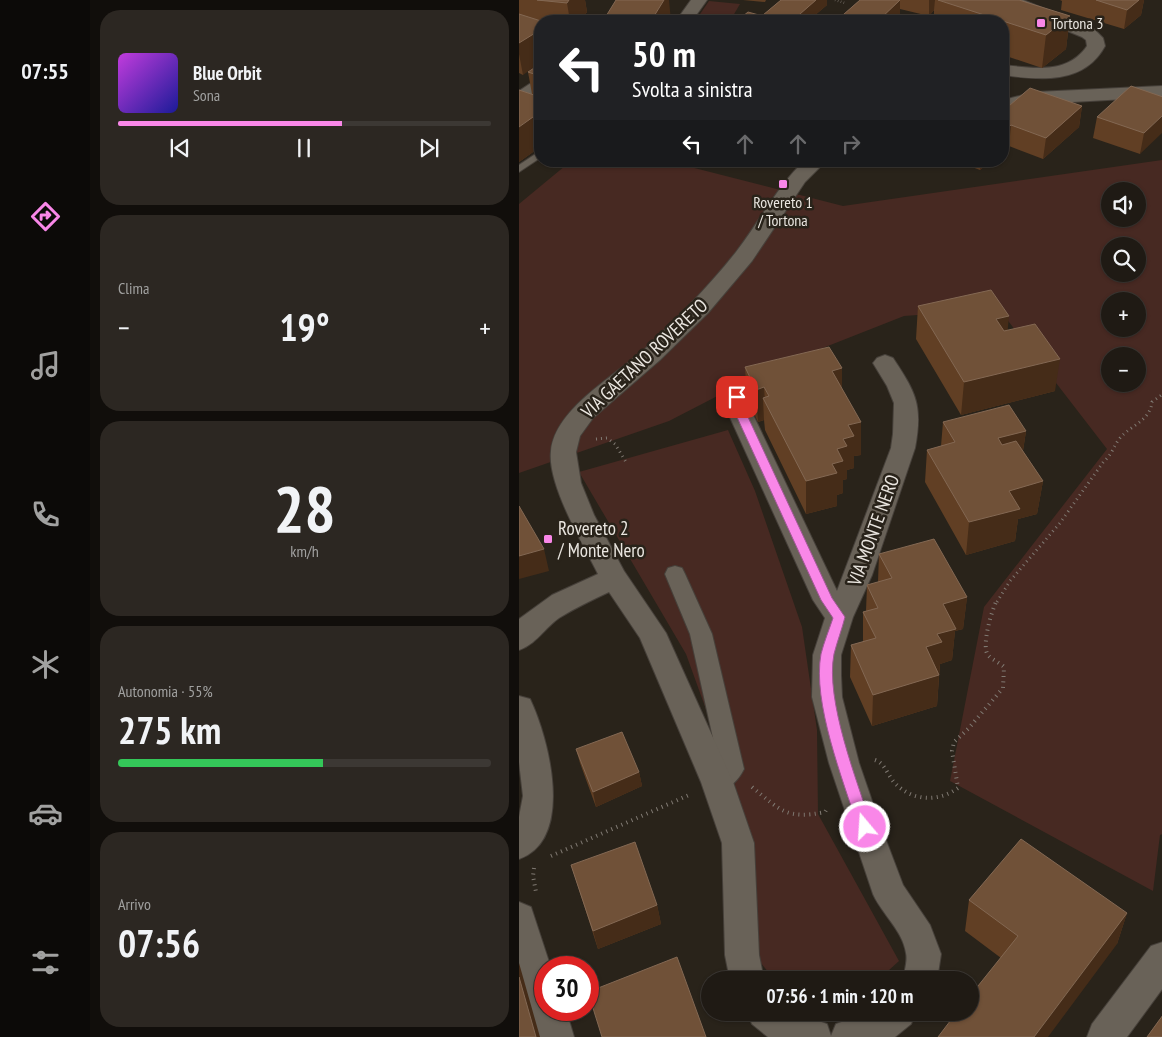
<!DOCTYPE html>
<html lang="it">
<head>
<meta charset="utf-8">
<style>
	:root { --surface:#1f1a14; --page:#2c2722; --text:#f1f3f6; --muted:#a1a1a0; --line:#3c3834; --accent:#f987e8 }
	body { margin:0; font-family:"PT Sans Narrow",sans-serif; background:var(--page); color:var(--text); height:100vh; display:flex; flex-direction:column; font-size:19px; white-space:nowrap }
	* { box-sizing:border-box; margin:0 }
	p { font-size:16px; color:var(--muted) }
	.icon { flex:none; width:28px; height:28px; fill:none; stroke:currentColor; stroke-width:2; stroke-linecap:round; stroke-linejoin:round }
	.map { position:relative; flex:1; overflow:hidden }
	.details { display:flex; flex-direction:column; gap:10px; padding:10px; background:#110e0b; width:429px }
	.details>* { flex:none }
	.top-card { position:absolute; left:15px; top:15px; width:475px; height:152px; border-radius:20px; box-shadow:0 1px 4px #0004,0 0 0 1px var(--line); background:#202124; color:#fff; overflow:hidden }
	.fabs { position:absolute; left:582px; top:182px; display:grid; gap:10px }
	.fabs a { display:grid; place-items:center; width:45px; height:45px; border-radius:50%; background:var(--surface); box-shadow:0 1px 4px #0004,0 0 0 1px var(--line); font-size:25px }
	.speed { position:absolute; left:15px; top:956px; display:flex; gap:10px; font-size:25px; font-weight:700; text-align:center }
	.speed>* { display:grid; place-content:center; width:65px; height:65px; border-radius:50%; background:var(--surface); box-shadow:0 1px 4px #0004,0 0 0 1px var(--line); line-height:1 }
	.speed .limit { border:8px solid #d22; background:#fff; color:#111 }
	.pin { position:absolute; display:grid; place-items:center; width:42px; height:42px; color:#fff; margin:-21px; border-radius:10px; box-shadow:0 2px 8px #0006 }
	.me { position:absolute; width:55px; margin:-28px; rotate:342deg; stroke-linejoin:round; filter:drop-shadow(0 0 4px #0008) }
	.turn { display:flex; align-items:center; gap:18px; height:105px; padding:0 15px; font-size:22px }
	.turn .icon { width:65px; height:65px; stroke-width:2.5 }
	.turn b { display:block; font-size:35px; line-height:42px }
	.lanes { display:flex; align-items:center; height:48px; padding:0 15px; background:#0003; justify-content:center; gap:25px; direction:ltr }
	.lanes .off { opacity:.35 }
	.big { font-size:38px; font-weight:700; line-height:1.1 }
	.details .widget { flex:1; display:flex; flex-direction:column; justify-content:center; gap:8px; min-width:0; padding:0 18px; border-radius:20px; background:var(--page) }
	.details .dial { align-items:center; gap:0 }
	.dial b { font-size:65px; line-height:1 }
	.song { display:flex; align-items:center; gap:15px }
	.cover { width:60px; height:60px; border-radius:8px; background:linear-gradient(135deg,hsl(290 70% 55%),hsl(240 70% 35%)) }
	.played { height:5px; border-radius:2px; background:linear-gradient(90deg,var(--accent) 60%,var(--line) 60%) }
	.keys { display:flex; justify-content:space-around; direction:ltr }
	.heat { display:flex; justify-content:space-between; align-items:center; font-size:28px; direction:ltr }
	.charge { height:8px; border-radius:4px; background:linear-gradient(90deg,#34c759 55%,var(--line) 0) }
	.trip { position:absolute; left:182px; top:971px; width:278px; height:50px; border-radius:25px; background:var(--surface); box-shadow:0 1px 4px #0004,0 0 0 1px var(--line); font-weight:700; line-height:50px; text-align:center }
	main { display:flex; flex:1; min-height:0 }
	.tab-bar { display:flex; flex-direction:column; width:90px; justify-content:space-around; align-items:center; background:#0c0a08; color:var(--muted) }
	.tab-bar .icon { width:35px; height:35px }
	.tab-bar .on { color:var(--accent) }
	.tab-bar b { font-size:22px; color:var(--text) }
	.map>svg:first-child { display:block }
	.green { fill:#472922; fill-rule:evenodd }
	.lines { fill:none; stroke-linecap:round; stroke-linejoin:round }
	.service-casing { stroke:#46403a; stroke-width:2 }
	.pedestrian-casing { stroke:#46403a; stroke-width:2 }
	.minor-casing { stroke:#46403a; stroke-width:2 }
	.path-far2 { stroke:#807a73; stroke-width:2.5; stroke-dasharray:0.5 2.5; stroke-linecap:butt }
	.path-far1 { stroke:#807a73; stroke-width:3; stroke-dasharray:1 4; stroke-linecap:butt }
	.path { stroke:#807a73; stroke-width:4; stroke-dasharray:1 4.5; stroke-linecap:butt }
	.service { fill:#696258; fill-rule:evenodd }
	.pedestrian { fill:#696258; fill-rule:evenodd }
	.minor { fill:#696258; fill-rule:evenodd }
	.wall { fill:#613f24 }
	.shaded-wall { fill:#452c18 }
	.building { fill:#705138; stroke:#836853 }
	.route { fill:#f987e8; stroke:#a25897 }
	.poi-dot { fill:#f987e8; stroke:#29231a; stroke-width:2 }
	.labels { text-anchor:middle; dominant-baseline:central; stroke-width:5; stroke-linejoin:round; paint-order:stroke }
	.far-poi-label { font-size:16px; fill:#eae6e0; stroke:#29231a; text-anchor:start }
	.street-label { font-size:19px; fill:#eae6e0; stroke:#29231a }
	.poi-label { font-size:19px; fill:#eae6e0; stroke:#29231a; text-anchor:start }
</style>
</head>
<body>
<main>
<nav class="tab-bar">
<b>07:55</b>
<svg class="icon on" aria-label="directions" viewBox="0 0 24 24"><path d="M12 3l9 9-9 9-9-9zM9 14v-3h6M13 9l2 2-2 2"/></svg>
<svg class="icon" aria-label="music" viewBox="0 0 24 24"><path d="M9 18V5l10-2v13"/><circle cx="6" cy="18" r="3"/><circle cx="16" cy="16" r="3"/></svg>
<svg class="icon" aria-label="phone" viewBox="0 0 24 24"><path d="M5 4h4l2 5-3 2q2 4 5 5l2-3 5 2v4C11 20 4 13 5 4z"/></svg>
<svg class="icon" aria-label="climate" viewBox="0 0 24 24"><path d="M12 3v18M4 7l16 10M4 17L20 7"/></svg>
<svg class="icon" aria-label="car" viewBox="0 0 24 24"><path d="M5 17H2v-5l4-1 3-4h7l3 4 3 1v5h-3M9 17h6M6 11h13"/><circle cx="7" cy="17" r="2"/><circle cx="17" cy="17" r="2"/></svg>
<svg class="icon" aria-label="filters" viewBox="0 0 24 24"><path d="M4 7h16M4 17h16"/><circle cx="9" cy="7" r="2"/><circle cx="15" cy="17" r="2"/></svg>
</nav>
<section class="details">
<div class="widget">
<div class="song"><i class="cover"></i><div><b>Blue Orbit</b><p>Sona</p></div></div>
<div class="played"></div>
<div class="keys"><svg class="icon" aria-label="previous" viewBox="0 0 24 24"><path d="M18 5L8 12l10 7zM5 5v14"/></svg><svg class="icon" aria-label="pause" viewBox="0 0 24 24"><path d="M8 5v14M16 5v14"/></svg><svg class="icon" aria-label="next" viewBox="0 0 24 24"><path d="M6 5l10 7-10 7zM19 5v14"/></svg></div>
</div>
<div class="widget"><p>Clima</p>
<div class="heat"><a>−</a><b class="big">19°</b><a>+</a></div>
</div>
<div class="widget dial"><b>28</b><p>km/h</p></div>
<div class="widget"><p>Autonomia · 55%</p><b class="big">275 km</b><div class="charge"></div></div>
<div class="widget"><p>Arrivo</p><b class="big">07:56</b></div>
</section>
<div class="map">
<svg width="644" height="1037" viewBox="0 0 644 1037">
	<rect width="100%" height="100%" fill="#29231a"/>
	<path class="green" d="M190 1 221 4 211 21 177 20Z
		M643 160 644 834 641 835 634 891 431 781 465 607 588 449 480 309 385 316 253 368 150 421 0 473V204L52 161H148L324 206ZM591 191H619V219H591ZM591 246H619V274H591ZM591 301H619V329H591ZM591 356H619V384H591Z
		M209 430 236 491 283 627 298 730 299 814 380 961 359 980H256L241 962 237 891 223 809 167 654 60 472Z"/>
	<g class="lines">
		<g class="service-casing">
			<path id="service" d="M21 151V158L0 172V165Z"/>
		</g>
		<g class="pedestrian-casing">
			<path id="pedestrian" d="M156 566 163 568 166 574 193 634 225 769C218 783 205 795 190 789L186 782 190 775 200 765 171 634 146 574 149 568Z"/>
		</g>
		<g class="minor-casing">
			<path id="minor" d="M172 0H188L173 21H157Z
				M481 0H504L575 29 584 38 586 46C565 85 520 80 484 75V65C514 68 548 75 568 46L567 40 563 37 483 4Z
				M21 80V93L7 104 0 106V91L15 81Z
				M644 86V97L517 104 484 112V100L517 92Z
				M285 161H307L286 182 233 261 189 313 141 360 74 418 61 436 57 452 62 483 75 515 105 571 147 633 214 782 235 843 240 955 245 980H211L206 955 203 843 182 782 121 638 90 592C73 600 56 608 40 618 26 628 16 645 0 650V619L33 595 79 574C64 544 28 484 32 451 36 408 98 375 127 348 159 318 190 286 217 252 240 222 258 187 285 161Z
				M366 355 374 358C397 393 404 405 396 448L353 575 334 617 322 655V675L323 697 340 763 362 827 384 885 411 925 422 954 418 980H384C385 972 389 961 387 953 384 931 363 914 354 894L310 763 293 697 294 655 306 618 294 600 204 402C206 397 209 392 213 389 225 377 255 371 270 375L274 381 270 387 243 392 228 402 318 591 372 448 374 434 375 403 368 386 354 363 358 358Z
				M0 696 11 699C30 739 56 839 0 859V817L4 796 0 762Z
				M0 902 12 907 32 968H26V1010H47L55 1037H19L0 975Z
				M644 942V988L608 1037H568L573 1024 632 946Z
				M228 1012H275L308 1024 312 1036 317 1024 350 1012H397L392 1024 376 1037H249L233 1024Z"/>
		</g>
		<path class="path-far2" d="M316 0 326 3"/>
		<path class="path-far1" d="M77 439 88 438 96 444 107 462
			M478 602 491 581 541 523 585 461C593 455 595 445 601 438 612 425 631 421 633 402L644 394"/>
		<path class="path" d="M356 760C365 763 368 773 374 781 391 801 418 803 439 788L433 751 435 742 449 729 484 688 485 667C480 662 473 660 469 655 462 646 473 609 478 600
			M233 787C261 810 268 820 306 812L309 807
			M32 856 170 795
			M15 868 14 876 17 892"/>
		<use href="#service" class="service"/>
		<use href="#pedestrian" class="pedestrian"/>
		<use href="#minor" class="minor"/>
	</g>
	<path class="wall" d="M0 0H66L68 12 61 21H21L4 75 0 73Z
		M224 0H247L246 2Z
		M262 0H308V5L289 21H218L244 16V15Z
		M341 0H500L551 16 547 49 523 68 484 55V21H415V10L410 16 381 9V20L380 21H317Z
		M541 0H625L622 15 605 29 542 10 543 1Z
		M21 64V147L0 162 13 94 9 72Z
		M644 97 621 154 574 138 578 117Z
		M563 106 560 127 524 159 490 146 484 111Z
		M233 161H247L244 164Z
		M437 161H472L461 170Z
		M399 306 489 330 536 391 442 415 397 339Z
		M226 367 323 389 342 455 335 456V468L328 470V479L324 480V493L318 495V506L287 514 246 430 245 420 239 422 228 400Z
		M424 422 507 431 504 451 524 481 518 514 499 519 496 541 447 555 406 482 408 450 422 446Z
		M360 554 448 597 444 629 436 631 433 660 421 664 418 706 353 726 331 677 332 645 344 642V612L347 611 348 585 359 582Z
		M57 749 120 772 123 786 77 807 61 763Z
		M52 865 138 905 142 924 79 949Z
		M450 900 608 913 598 944 482 958 446 931Z"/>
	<path class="shaded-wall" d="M50 0H66L68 12 61 21H51L48 3Z
		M145 0H150L152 21H132Z
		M297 0H308V5L289 21H273Z
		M381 0V20L380 21H359Z
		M410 0H416L415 10 410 16Z
		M620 0H625L622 15 605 29 608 10Z
		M551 16 547 49 523 68 527 35Z
		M21 30V63L4 75 0 54V43Z
		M563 106 560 127 524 159 527 138Z
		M21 112V147L0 162V127Z
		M644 115V132L621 154 625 133Z
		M492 125 490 146 484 151V132Z
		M462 161H472L461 170Z
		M490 316 487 348 477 319Z
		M541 359 536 391 442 415 445 382Z
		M323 368V401L313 371Z
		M245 387 246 402 244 398 245 420 239 422 237 390Z
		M342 422V455L335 456V468L328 470V479L324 480V493L318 495V506L287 514V481L313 464 318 449 324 439 329 425Z
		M507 431 502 463 475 471 479 438Z
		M524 481 518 514 499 519 496 541 447 555 450 522 490 491Z
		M25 549 30 571 0 579V556Z
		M448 597 444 629 436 631 433 660 421 664 420 674 407 647 418 634 424 604Z
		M420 675 418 706 353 726 354 695Z
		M120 772 123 786 77 807 74 792Z
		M138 905 142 924 79 949 74 931Z
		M608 913 598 944 529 1037H515Z
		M0 963 21 1037H17L0 977Z"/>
	<path class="building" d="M18 0H50L48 3Z
		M97 0H145L132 21H84Z
		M262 0H297L273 21H268L244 15Z
		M341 0H381L359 21H317Z
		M419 0H500L551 16 527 35Z
		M577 0H620L608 10Z
		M229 12 258 20 256 21H218Z
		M0 14 22 21H21V30L0 43Z
		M21 64V76L9 72Z
		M612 86 644 97V115L625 133 578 117Z
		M511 88 563 106 527 138 492 125 484 132V111Z
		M0 90 21 97V112L0 127Z
		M472 290 490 316 477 319 485 331 516 324 541 359 445 382 399 306Z
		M310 347 323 368 313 371 342 422 329 425 335 436 324 439 328 446 318 449 324 461 313 464 318 473 287 481 244 398 250 396 245 387 237 390 226 367Z
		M490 405 507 431 479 438 483 445 497 441 524 481 490 491 501 509 450 522 408 450 436 442 424 422Z
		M0 506 25 549 0 556Z
		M415 539 448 597 424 604 437 629 418 634 423 642 407 647 420 675 354 695 332 645 357 638 344 612 359 608 348 585 373 578 360 554Z
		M103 732 120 772 74 792 57 749Z
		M502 839 608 913 515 1037H419L438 1012H451V996L499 936 450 900Z
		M116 842 138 905 74 931 52 865Z
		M158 957 187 1037H83L69 992Z
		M0 977 17 1037H0Z
		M644 1015V1037H628Z"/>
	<path class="route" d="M218 393 223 397 222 402 313 598 326 617C323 629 318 642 315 654 306 700 338 781 353 827L351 831 346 833 341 831 339 827C324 780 293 702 302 654 305 642 310 630 314 618L302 600 211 402 214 394Z"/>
	<g class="poi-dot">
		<rect x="517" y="18" width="10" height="10" rx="2.5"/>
		<rect x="259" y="179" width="10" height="10" rx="2.5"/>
		<rect x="24" y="534" width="10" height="10" rx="2.5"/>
	</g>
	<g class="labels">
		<g class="far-poi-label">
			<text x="532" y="23">Tortona 3</text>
			<text x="264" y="202" text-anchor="middle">Rovereto 1<tspan x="264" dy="18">/ Tortona</tspan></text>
		</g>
		<g class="street-label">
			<text transform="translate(125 358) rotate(-43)">VIA GAETANO ROVERETO</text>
			<text transform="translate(354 530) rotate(-70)">VIA MONTE NERO</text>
		</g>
		<g class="poi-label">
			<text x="39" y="528">Rovereto 2<tspan x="39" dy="22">/ Monte Nero</tspan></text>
		</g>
	</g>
</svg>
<div class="fabs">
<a><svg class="icon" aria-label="sound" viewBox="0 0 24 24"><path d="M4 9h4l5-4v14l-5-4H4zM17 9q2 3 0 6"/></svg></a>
<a><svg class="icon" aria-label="search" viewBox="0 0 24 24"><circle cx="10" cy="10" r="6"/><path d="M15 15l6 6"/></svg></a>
<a>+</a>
<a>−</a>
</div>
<div class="speed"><div class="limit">30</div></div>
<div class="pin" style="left:218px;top:397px;background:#d93025"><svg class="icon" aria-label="arrive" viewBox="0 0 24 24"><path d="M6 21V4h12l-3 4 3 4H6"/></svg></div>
<svg class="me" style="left:346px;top:827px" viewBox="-20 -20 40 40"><circle r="17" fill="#f987e8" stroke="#fff" stroke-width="3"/><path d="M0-11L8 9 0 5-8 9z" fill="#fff"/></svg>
<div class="trip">07:56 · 1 min · 120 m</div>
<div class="top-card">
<div class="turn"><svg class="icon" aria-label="left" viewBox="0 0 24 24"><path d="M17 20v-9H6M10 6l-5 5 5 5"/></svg><div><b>50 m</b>Svolta a sinistra</div></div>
<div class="lanes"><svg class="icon" aria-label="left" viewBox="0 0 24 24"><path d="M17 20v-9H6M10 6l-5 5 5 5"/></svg><svg class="icon off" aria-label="ahead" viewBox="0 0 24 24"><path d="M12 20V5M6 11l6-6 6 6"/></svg><svg class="icon off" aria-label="ahead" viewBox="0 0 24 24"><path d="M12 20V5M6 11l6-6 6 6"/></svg><svg class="icon off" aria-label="right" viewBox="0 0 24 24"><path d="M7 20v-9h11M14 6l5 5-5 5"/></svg></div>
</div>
</div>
</main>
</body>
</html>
